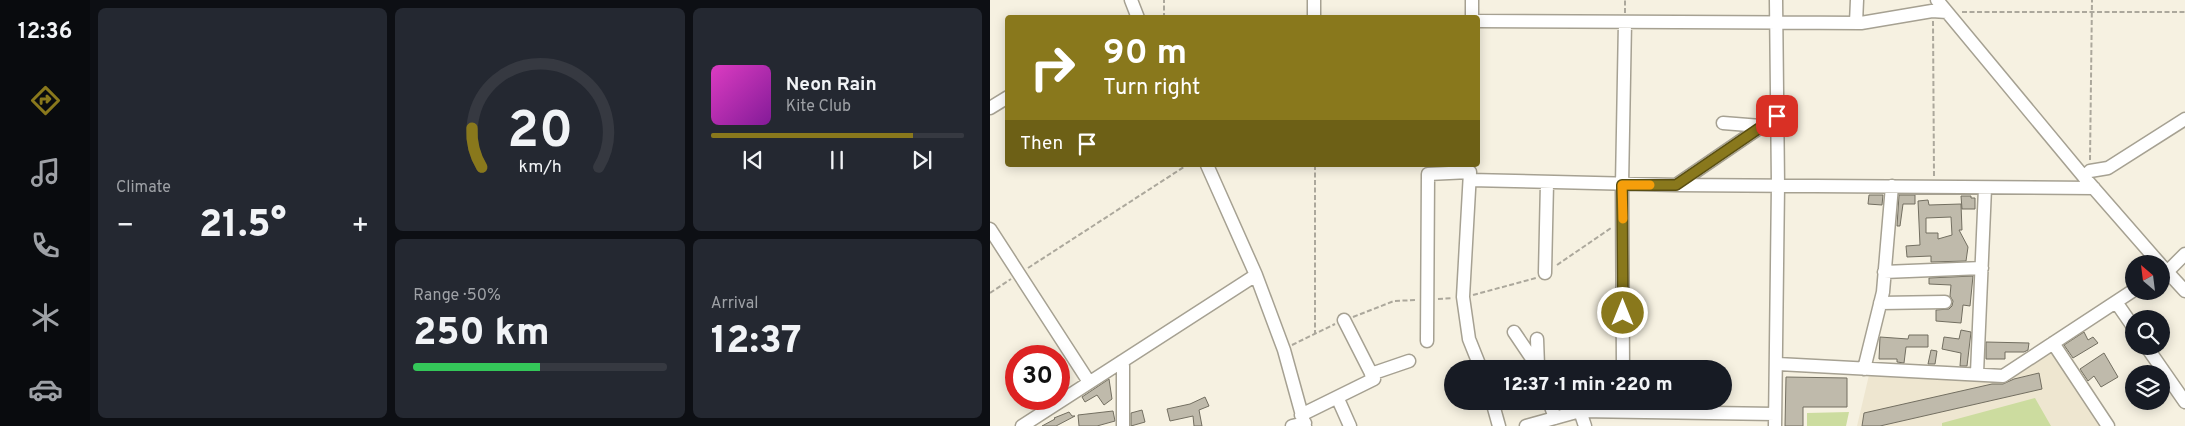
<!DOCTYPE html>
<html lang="en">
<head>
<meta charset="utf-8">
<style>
	:root { --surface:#171b24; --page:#242831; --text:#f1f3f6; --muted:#9ea1a6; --line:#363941; --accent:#89781c }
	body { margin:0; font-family:Overpass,sans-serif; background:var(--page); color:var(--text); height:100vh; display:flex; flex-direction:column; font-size:19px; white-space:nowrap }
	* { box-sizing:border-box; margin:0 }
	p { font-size:16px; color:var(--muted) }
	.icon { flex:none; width:28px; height:28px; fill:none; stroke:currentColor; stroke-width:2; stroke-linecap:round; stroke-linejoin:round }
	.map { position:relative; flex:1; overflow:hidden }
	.details { display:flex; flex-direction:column; gap:8px; padding:8px; background:#0d0f14; width:900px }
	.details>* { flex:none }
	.hud { position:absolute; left:15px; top:15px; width:475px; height:152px; border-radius:5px; box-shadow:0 2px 12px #0003; background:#89781c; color:#fff; overflow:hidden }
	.needle { width:32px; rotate:332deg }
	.fabs { position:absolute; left:1135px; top:255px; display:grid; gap:10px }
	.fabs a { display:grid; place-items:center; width:45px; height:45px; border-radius:50%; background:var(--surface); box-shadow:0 2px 12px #0003; font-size:25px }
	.speed { position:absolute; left:15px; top:345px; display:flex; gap:10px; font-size:25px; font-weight:700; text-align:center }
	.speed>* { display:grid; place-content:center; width:65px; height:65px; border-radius:50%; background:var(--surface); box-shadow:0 2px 12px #0003; line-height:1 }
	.speed .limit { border:8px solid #d22; background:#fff; color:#111 }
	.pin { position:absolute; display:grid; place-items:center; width:42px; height:42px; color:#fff; margin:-21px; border-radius:10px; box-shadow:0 2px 8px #0006 }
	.me { position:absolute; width:55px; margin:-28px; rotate:0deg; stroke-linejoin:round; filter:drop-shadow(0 0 4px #0008) }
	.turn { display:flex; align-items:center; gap:18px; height:105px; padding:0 15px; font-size:22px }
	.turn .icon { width:65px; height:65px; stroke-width:2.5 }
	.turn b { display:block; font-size:35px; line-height:42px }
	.then { display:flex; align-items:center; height:48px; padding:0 15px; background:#0003; gap:10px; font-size:19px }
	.big { font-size:38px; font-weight:800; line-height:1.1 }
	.details .card { flex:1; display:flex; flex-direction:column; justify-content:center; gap:8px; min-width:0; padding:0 18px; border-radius:8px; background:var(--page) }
	.details .dial { align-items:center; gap:0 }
	.dial svg { height:130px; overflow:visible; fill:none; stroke:var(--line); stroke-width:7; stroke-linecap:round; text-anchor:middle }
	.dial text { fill:var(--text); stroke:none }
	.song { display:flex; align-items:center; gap:15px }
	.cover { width:60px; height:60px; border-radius:8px; background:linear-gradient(135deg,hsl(310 70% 55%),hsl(290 70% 35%)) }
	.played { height:5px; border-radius:2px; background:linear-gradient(90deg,var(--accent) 80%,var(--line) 80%) }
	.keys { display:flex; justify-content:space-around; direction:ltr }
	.heat { display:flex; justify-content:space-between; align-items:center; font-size:28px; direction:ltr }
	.charge { height:8px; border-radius:4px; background:linear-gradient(90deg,#34c759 50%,var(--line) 0) }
	.details .tiles { flex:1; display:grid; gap:8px; grid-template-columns:repeat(3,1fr) }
	.card:first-child { grid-row:span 2 }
	.trip { position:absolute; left:454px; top:360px; width:288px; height:50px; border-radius:25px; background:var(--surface); box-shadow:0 2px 12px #0003; font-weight:800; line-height:50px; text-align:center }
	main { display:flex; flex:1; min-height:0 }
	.tabs { display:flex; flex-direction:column; width:90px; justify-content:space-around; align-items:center; background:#090b0e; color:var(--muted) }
	.tabs .icon { width:35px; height:35px }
	.tabs .on { color:var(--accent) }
	.tabs b { font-size:22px; color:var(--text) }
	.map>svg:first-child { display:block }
	.built { fill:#eee6d0 }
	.green { fill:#ccdc9f }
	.building { fill:#bfbaab; stroke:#736f61; fill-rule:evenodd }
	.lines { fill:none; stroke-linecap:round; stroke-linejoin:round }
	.minor-casing { stroke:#a6a192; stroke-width:15 }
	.path { stroke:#aca89c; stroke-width:2; stroke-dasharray:5 2.5; stroke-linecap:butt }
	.minor { stroke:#fff; stroke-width:12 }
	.route-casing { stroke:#594e12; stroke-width:12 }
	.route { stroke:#89781c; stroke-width:9 }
	.slow { stroke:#f59e0b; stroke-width:9 }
</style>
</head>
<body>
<main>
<nav class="tabs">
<b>12:36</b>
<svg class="icon on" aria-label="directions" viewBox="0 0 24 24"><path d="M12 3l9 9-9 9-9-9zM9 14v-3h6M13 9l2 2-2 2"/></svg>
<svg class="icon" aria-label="music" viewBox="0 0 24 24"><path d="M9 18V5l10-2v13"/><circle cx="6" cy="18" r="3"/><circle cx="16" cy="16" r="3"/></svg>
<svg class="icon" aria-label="phone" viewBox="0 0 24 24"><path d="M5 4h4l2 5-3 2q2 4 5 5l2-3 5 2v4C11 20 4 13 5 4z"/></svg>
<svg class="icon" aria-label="climate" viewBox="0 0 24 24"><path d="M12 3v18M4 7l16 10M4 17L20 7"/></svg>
<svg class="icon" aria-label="car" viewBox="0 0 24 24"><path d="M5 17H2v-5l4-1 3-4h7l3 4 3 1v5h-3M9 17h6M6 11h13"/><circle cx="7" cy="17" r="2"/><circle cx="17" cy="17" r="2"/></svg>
</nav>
<section class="details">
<div class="tiles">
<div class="card"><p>Climate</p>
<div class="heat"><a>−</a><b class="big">21.5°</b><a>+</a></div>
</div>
<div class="card dial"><svg viewBox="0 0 100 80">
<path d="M14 69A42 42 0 1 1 86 69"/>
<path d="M14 69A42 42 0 0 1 8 45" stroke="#89781c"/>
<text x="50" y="56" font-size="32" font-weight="700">20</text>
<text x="50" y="72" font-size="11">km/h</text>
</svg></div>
<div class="card">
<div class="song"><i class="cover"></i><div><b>Neon Rain</b><p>Kite Club</p></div></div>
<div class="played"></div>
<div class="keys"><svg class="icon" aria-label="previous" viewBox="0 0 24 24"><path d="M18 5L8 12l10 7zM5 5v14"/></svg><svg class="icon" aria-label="pause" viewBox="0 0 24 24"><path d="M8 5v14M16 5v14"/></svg><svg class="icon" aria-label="next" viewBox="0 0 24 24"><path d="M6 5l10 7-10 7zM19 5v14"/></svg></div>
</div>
<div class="card"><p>Range · 50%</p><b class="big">250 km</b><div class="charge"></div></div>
<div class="card"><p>Arrival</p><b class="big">12:37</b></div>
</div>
</section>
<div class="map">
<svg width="1195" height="426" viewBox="0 0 1195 426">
	<rect width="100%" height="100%" fill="#f6f1e1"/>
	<path class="built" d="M1062 351 1110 426H867L879 375 1014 380Z"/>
	<path class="green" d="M1045 398 1061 426H952V423Z
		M859 412 856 426H817V413Z"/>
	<path class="building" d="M879 195H893L892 205 878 204Z
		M909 195H925V204H913L910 226H907Z
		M971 196H981V198H985V209H972Z
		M938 200 939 205 971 204 972 230H969L978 247 976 261 941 262V256L917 257 916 246 930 245 928 201ZM961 217 962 235 948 239V233H936V218Z
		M983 276 980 306 973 305 971 323 946 321V310L959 309 962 306 963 301 960 296 961 285 939 284V278Z
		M971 330 981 332 977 366H970L971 353 952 349 954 337 969 339Z
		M1094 332 1098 340 1103 337 1108 343 1083 358 1074 345Z
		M919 335H938V347H916L914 363 907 362V359H889L890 337 918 339Z
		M996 342 1039 343 1038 350 1034 352H1015V359H996Z
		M941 350 947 351 945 364H938Z
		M1114 353 1128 377 1111 387 1104 376 1098 381 1090 369Z
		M1049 373 1052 389 890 426H872L874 413 1002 384H1013L1024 379Z
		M796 377 857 378V407H813V426H795Z
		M119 379 122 399 114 405 107 395 95 402 92 397Z
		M215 397 219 406 209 410 212 426H204L203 416 180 421 177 409 200 404Z
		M152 410 155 422 141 426V413Z
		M123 411 125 421 107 426H89L88 415Z
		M79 412 82 416H85L66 426H52L65 419 64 418Z"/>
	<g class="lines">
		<g class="minor-casing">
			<path id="minor" d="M141 0 148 18
				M947 0 1094 177 1170 264
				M324 18V0
				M482 18V0
				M488 21 871 23 942 11 957 12
				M866 23 867 0
				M0 108 18 97
				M733 123 771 126
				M217 165 266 275 294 350 315 426
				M480 172 473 297 479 339 491 369
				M1094 177 1100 171 1118 168 1195 119
				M480 180 686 185 787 116
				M686 185 1104 188
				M0 229 99 382
				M1171 265 1195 291
				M894 272 992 268
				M1171 272 1180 269 1195 254
				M555 273 557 183
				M1126 302 1144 328
				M890 303 955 302
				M524 332 549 369
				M547 339 548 366
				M437 341 438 174 480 172
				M1063 343 1118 426
				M1156 346 1195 402
				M131 362 133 366V426
				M786 364 1013 376 1144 290
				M633 369 632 185 635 22
				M874 369 893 292 902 186
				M987 373 995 188
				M381 374 419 361
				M348 399 360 426
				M502 401 509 426
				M559 401 565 418
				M311 415 384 379 354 320
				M32 426 266 275
				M302 426 315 423
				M536 426 590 411
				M595 426 590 411 785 414
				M785 426 788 185 786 0"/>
		</g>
		<path class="path" d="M972 12H1195
			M635 13V0
			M174 18V0
			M943 21 944 176
			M1100 160 1102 0
			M325 165V333
			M567 265 621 228
			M38 268 197 165
			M0 293 21 279
			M483 295 546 278
			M448 299 463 298
			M363 317 404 301 426 300
			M302 345 345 324"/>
		<use href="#minor" class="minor"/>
	</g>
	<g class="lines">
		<g class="route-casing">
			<path id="route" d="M633 313 632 185H686L787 116"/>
		</g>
		<use href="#route" class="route"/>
		<path class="slow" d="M633 219 632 185H660"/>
	</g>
</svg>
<div class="fabs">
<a><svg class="needle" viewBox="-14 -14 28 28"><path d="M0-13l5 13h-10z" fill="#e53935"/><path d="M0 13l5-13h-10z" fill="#9ea1a6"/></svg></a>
<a><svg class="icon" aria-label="search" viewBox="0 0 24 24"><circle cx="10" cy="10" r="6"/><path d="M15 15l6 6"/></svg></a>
<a><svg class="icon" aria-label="layers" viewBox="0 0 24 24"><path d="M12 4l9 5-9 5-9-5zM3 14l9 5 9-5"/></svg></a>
</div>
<div class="speed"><div class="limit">30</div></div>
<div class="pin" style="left:787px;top:116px;background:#d93025"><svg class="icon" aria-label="arrive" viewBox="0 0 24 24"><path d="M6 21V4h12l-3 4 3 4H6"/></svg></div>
<svg class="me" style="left:633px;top:313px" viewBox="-20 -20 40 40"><circle r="17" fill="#89781c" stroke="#fff" stroke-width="3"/><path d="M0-11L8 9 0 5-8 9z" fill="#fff"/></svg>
<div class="trip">12:37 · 1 min · 220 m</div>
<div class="hud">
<div class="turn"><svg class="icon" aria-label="right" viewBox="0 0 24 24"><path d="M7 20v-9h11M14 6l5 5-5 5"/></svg><div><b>90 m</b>Turn right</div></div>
<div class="then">Then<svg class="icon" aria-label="arrive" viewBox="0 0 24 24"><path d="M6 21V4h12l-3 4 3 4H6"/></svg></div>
</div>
</div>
</main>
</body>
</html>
